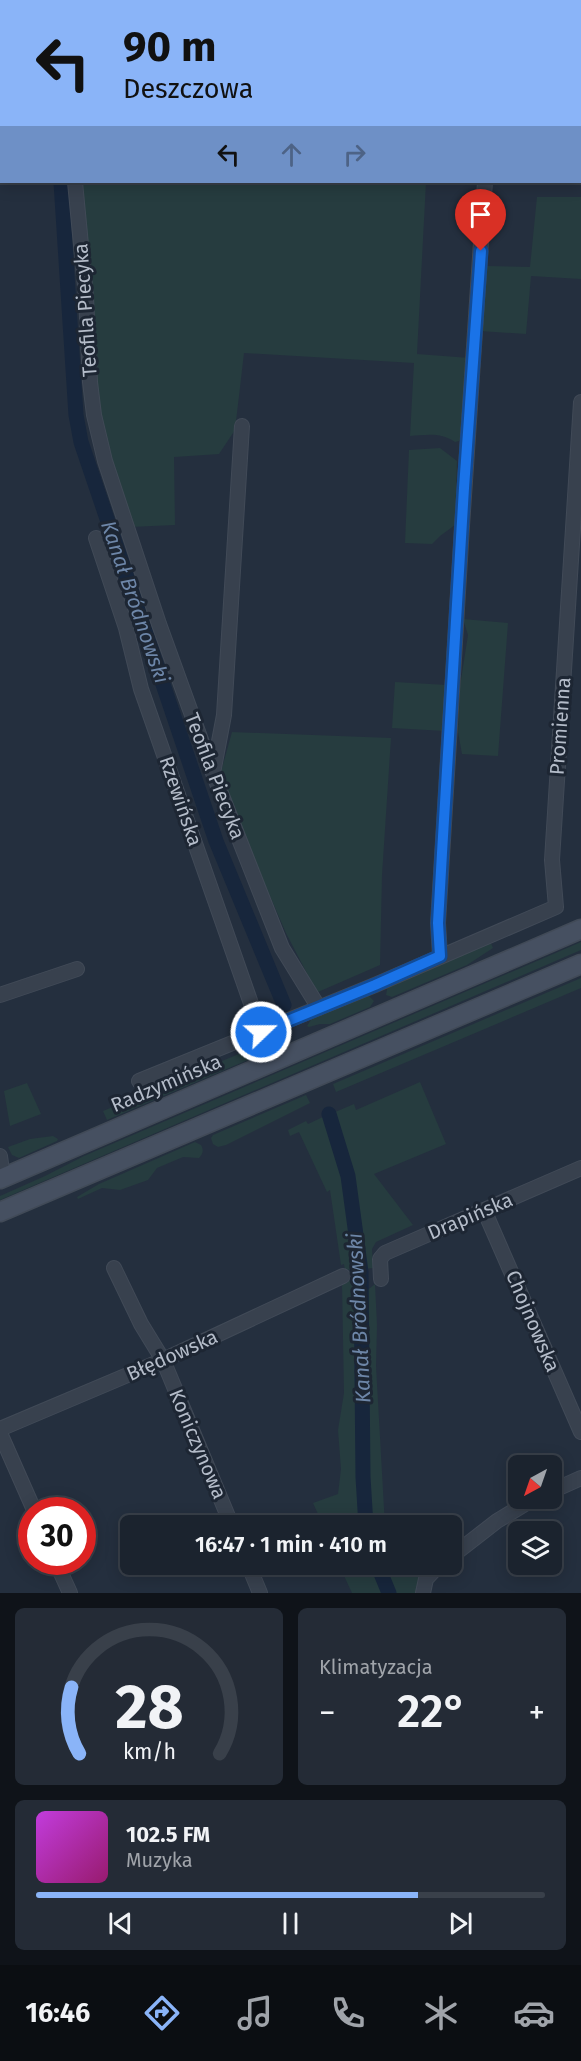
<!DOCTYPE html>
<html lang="pl">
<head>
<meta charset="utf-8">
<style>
	:root { --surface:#1b232e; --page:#242b36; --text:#f1f3f6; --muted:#a0a4aa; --line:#39404a; --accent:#8ab4f8 }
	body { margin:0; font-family:"Fira Sans",sans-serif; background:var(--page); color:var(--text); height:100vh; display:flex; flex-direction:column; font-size:22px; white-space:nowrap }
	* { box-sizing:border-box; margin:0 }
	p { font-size:20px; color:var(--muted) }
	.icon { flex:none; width:33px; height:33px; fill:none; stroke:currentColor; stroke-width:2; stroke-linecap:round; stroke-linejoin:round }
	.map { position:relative; height:1593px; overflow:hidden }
	.drawer { display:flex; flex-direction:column; gap:15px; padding:15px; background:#0f1319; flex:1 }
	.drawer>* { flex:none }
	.hud { position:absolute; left:0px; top:0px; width:582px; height:183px; box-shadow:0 3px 15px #0003,0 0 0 2px var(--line); background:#8ab4f8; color:#111; overflow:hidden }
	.needle { width:39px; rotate:220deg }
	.fabs { position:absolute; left:508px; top:1455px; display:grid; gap:12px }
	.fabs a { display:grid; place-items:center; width:54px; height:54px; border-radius:9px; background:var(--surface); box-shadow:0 3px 15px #0003,0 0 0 2px var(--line); font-size:30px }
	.speed { position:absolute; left:18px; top:1497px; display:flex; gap:12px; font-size:30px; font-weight:700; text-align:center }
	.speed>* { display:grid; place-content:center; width:78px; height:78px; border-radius:50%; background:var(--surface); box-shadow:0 3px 15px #0003,0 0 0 2px var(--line); line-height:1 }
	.speed .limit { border:9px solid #d22; background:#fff; color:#111 }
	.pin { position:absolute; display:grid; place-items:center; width:51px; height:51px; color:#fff; margin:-62px -26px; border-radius:50% 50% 50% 0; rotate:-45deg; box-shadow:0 0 6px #0007 }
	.pin .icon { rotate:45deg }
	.me { position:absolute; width:66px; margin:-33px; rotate:68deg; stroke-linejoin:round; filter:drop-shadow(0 0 4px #0008) }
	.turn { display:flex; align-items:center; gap:21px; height:126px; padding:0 24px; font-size:27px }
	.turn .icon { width:78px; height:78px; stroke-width:2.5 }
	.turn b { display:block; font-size:42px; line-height:51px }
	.lanes { display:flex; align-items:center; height:57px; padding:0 24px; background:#0003; justify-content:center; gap:30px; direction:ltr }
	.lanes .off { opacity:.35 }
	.big { font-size:45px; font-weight:600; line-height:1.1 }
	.drawer .tile { flex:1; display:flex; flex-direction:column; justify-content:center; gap:9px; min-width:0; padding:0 21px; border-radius:9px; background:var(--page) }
	.drawer .dial { align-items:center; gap:0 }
	.dial svg { height:156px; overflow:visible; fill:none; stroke:var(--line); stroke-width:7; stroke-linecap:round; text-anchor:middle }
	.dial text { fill:var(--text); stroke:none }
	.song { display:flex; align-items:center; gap:18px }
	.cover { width:72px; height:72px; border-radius:9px; background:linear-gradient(135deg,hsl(290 70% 55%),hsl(320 70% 35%)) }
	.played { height:6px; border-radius:3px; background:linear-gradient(90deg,var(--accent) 75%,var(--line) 75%) }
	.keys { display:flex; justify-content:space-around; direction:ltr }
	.heat { display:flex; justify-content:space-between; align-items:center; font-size:33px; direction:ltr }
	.drawer .tiles { flex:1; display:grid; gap:15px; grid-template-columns:1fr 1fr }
	.tile:last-child { grid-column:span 2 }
	.trip { position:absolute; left:120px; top:1515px; width:342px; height:60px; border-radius:9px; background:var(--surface); box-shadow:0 3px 15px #0003,0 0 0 2px var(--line); font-weight:600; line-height:60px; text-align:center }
	.dock { display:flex; height:96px; justify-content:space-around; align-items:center; background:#0b0e12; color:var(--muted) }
	.dock .icon { width:42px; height:42px }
	.dock .current { color:var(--accent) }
	.dock b { font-size:27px; color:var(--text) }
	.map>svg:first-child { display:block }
	.green { fill:#263c3f }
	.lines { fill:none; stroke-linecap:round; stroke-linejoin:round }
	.canal { stroke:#17263c; stroke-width:15 }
	.street-casing { stroke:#414a57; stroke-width:16 }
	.secondary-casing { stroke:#414a57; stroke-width:21 }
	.street { stroke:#38414e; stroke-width:14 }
	.secondary { stroke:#465061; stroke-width:18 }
	.route-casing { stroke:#114b97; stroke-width:15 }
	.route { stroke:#1a73e8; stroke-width:10 }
	.labels { text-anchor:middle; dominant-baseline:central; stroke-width:6; stroke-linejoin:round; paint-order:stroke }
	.street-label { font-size:20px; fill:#b4bcc9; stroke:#1d2633 }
	.water-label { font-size:21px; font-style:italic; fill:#6d86a8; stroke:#1d2633 }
</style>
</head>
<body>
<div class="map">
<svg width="581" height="1593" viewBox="0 0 581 1593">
	<rect width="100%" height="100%" fill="#242f3e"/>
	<path class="green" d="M263 0H437V2L263 1Z
		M80 182H426L417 354 470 358 462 437 459 441 455 442C441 432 426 435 410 436L414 363 244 353 235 430 219 454 174 457 175 525 130 527 101 436Z
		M537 197H581V279L531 276 526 334 480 331 486 266 530 267Z
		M440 448 457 461 455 525 440 536 432 544 405 543 409 450Z
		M463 619 508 623 498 756 462 754 458 732 460 686 468 635Z
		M395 682 447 685 445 731 392 728Z
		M232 732 391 738 382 875 380 965 318 992 313 985 286 933 219 779Z
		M490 941 493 948 467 965 392 997 386 995 388 984Z
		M581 942V950L0 1200V1196L45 1176 84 1156Z
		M581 978V988L336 1092 333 1084Z
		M367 994 374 1001 370 1007 330 1024H320L309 1027 307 1026 312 1018Z
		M260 1045 261 1051 257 1056 107 1120 103 1111Z
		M420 1082 446 1144 374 1174 413 1225 376 1242 372 1249 373 1268 364 1269 360 1214 353 1175 333 1113 354 1104 356 1110Z
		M27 1083 41 1114 10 1126 4 1091Z
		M306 1095 310 1103 226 1145 218 1147 213 1144 211 1138 213 1135Z
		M325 1116 344 1179 355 1269 345 1270 344 1264 341 1265 330 1190 327 1192 299 1132 290 1136 288 1130 306 1121 308 1124Z
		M53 1136 58 1139 57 1141 19 1158 12 1155 8 1147 30 1139Z
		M195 1142 201 1145C204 1150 203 1154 199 1158L183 1157 157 1168 148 1180 120 1190 102 1188 78 1199 77 1197 99 1184Z
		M345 1279H356L358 1495 361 1525H323L313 1503 338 1494 341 1469 338 1430 344 1393 342 1284 345 1283Z
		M375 1284 377 1325 376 1366 385 1526 370 1525 368 1504 365 1292Z
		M339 1565H371L383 1593H352Z
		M381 1565H401L405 1572 416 1565H422L426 1570 419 1579 416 1593H394Z"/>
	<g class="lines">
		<path class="canal" d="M83 2 84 0
			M61 182 76 415 81 442 216 841 284 1005
			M329 1114 348 1176 361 1272 363 1477 366 1526
			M377 1564 389 1593"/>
		<g class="street-casing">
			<path id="street" d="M98 2V0
				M493 2 494 0
				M75 182 86 297 90 382 94 415 105 461 159 624 213 773 282 948 319 1008
				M96 538 126 628 141 689 261 1032 274 1062
				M213 773 224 715 242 426
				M440 956 438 923 462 526 485 182
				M0 995 77 969
				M139 1081 375 985 556 907 552 860 581 402
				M0 1156 3 1178
				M484 1210 581 1432
				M114 1268 141 1324 163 1360 232 1526
				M381 1279 380 1259 385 1253 581 1168
				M0 1429 163 1360 343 1276
				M0 1433 34 1510
				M552 1491 581 1478
				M452 1556 497 1521 535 1498
				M56 1562 70 1593
				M248 1564 260 1593
				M423 1593 426 1579 440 1564"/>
		</g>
		<g class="secondary-casing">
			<path id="secondary" d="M0 1179 581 929
				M0 1212 581 964"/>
		</g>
		<use href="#street" class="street"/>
		<use href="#secondary" class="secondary"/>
	</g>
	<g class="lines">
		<g class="route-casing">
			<path id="route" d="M261 1032 375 985 440 956 438 923 442 853 464 488 481 251"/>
		</g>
		<use href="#route" class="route"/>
	</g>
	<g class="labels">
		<g class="street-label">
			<text transform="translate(85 310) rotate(-94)">Teofila Piecyka</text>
			<text transform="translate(560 726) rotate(-86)">Promienna</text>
			<text transform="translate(215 776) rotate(69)">Teofila Piecyka</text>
			<text transform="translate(181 801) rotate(71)">Rzewińska</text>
			<text transform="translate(166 1083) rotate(-23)">Radzymińska</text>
			<text transform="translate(470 1216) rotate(-23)">Drapińska</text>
			<text transform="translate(533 1321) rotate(67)">Chojnowska</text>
			<text transform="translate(172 1355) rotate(-24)">Błędowska</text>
			<text transform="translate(198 1444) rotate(67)">Koniczynowa</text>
		</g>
		<g class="water-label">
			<text transform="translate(135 602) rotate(71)">Kanał Bródnowski</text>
			<text transform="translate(359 1318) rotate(-93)">Kanał Bródnowski</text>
		</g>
	</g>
</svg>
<div class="fabs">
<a><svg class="needle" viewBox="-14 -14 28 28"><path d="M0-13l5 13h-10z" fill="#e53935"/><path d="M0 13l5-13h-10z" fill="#a0a4aa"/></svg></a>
<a><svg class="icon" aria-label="layers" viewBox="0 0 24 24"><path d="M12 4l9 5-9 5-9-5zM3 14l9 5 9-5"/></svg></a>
</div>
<div class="speed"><div class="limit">30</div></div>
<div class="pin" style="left:481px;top:251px;background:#d93025"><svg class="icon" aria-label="arrive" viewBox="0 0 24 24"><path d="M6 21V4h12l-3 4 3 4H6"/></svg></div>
<svg class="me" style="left:261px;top:1032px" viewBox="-20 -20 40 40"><circle r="17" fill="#1a73e8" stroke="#fff" stroke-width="3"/><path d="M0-11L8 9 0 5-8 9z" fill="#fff"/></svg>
<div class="trip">16:47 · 1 min · 410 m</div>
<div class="hud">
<div class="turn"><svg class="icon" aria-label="left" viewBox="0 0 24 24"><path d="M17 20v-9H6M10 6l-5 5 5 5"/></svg><div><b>90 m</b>Deszczowa</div></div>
<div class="lanes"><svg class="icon" aria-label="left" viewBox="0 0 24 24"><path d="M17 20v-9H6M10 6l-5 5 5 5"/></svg><svg class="icon off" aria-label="ahead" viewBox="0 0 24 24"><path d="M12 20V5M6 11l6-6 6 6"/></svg><svg class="icon off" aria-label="right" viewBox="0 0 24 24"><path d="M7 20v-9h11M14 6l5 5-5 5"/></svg></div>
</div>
</div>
<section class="drawer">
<div class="tiles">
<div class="tile dial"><svg viewBox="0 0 100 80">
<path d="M14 69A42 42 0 1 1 86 69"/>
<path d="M14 69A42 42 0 0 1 10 35" stroke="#8ab4f8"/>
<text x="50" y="56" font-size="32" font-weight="700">28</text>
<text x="50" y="72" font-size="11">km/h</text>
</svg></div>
<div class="tile"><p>Klimatyzacja</p>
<div class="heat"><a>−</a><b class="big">22°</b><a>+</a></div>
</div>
<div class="tile">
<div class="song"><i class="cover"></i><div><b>102.5 FM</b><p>Muzyka</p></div></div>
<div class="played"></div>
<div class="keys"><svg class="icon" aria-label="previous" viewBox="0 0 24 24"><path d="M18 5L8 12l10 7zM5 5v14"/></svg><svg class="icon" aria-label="pause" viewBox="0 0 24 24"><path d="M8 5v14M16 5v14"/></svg><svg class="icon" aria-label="next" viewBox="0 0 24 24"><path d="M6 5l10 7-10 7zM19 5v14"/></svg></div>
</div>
</div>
</section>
<nav class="dock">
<b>16:46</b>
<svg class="icon current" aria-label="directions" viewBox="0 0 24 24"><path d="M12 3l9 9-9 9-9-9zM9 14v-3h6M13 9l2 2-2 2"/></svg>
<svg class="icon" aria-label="music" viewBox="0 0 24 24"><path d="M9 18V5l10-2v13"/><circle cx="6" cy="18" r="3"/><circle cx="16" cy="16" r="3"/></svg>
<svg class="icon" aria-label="phone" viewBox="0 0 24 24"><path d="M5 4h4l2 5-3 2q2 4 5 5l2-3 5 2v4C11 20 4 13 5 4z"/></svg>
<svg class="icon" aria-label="climate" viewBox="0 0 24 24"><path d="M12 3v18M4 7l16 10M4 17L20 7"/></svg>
<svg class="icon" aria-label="car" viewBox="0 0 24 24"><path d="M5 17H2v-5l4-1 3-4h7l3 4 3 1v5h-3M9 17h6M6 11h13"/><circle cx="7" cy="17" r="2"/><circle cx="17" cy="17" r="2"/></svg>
</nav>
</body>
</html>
